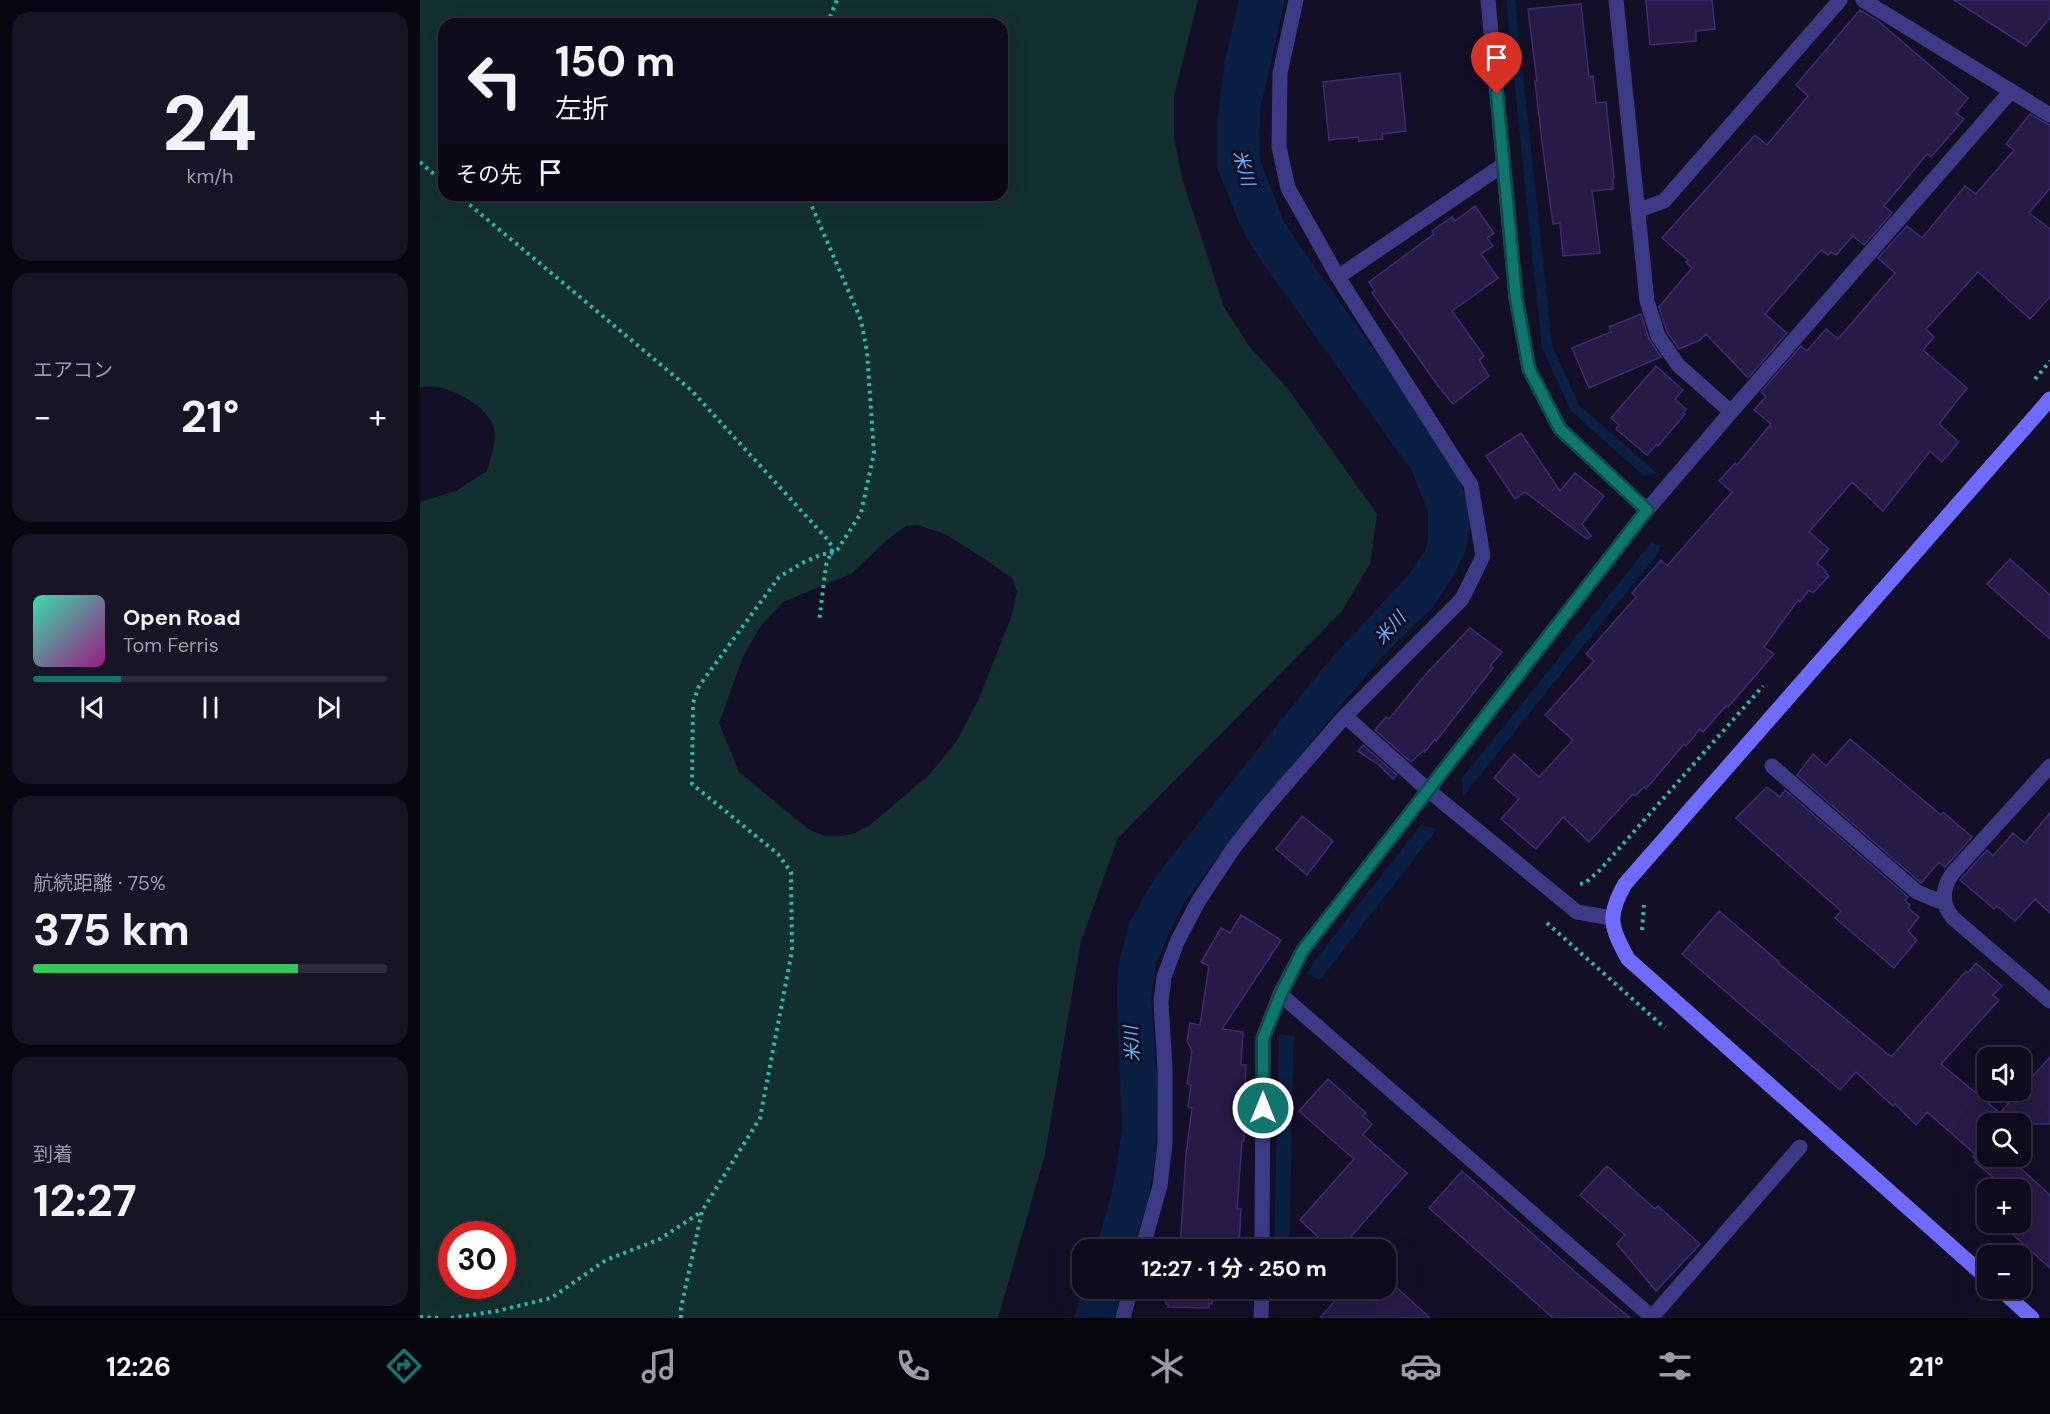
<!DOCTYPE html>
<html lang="ja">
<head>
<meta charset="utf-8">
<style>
	:root { --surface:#0e0b1c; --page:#171425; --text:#f1f3f6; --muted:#9b9ba3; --line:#2e2b3b; --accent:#0f766e }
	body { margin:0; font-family:"DM Sans","Noto Sans JP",sans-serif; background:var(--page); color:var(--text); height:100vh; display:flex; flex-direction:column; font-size:22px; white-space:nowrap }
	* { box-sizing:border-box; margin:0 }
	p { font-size:20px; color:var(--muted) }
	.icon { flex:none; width:33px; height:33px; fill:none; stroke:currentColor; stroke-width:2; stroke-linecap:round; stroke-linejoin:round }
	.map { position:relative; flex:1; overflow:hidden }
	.sheet { display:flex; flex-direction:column; gap:12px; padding:12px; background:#08060f; width:420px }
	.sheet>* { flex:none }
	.banner { position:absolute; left:18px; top:18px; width:570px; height:183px; border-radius:18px; box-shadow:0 6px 24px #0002,0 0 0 2px var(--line); background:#0e0b1c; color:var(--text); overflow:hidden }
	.tools { position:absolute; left:1557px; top:1047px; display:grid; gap:12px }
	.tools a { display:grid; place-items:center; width:54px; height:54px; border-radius:12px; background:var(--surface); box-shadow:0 6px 24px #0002,0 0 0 2px var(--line); font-size:30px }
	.speed { position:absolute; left:18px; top:1221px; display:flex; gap:12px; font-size:30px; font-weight:700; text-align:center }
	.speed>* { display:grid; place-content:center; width:78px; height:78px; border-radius:50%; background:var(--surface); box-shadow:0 6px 24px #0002,0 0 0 2px var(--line); line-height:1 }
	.speed .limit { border:9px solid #d22; background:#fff; color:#111 }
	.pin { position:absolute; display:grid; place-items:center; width:51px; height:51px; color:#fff; margin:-62px -26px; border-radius:50% 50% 50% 0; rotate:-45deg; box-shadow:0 0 6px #0007 }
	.pin .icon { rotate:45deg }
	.me { position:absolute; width:66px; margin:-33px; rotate:0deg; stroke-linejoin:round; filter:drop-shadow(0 0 4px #0008) }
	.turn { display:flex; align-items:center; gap:21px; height:126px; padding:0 18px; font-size:27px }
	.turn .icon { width:78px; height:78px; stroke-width:2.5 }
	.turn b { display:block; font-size:42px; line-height:51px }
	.then { display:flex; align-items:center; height:57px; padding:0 18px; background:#0003; gap:12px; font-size:22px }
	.big { font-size:45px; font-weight:700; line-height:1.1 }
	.sheet .tile { flex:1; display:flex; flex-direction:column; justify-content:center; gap:9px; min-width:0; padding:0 21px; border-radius:18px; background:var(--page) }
	.sheet .dial { align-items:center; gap:0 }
	.dial b { font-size:78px; line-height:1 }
	.song { display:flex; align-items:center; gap:18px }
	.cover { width:72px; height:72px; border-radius:9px; background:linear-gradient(135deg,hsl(160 70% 55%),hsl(310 70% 35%)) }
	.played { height:6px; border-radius:3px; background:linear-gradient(90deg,var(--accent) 25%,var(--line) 25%) }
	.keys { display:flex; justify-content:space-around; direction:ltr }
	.heat { display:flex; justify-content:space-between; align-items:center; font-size:33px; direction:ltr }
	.charge { height:9px; border-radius:4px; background:linear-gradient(90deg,#34c759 75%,var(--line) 0) }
	.trip { position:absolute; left:652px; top:1239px; width:324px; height:60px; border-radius:18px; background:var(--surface); box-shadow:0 6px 24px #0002,0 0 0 2px var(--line); font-weight:700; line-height:60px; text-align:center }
	.tab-bar { display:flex; height:96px; justify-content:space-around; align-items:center; background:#06040b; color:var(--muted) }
	.tab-bar .icon { width:42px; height:42px }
	.tab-bar .current { color:var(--accent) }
	.tab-bar b { font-size:27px; color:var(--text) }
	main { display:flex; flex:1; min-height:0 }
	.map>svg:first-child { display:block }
	.green { fill:#12302f; fill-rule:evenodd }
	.water { fill:#0a1f44 }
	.building { fill:#241b47; stroke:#3b2d73; stroke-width:1.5 }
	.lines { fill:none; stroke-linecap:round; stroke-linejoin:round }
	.path { stroke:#2fb8b0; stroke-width:4; stroke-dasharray:3 4.5; stroke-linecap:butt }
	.lane { stroke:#3d3a85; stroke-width:15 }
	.street { stroke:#3d3a85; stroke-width:15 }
	.secondary { stroke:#6f6bff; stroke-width:15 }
	.route-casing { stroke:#0a4d48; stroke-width:15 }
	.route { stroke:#0f766e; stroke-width:10 }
	.labels { text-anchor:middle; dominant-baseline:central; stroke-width:6; stroke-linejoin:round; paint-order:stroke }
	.water-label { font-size:18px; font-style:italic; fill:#62b6ff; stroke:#130f26 }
</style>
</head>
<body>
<main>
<section class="sheet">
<div class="tile dial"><b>24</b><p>km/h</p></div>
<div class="tile"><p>エアコン</p>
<div class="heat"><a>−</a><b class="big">21°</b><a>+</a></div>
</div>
<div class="tile">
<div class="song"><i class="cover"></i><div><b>Open Road</b><p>Tom Ferris</p></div></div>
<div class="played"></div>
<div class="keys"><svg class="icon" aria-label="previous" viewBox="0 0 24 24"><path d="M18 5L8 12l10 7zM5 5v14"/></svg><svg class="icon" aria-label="pause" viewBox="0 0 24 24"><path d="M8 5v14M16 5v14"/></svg><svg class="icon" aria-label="next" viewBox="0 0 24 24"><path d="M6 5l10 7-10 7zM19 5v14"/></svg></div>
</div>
<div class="tile"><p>航続距離 · 75%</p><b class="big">375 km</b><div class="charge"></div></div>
<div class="tile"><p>到着</p><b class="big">12:27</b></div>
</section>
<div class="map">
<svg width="1630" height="1318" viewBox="0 0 1630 1318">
	<rect width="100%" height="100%" fill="#130f26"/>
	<path class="green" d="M0 0H778L754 96V138L762 178 804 307 829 346 868 389 957 514 950 564 922 611 698 838 661 941 625 1154 578 1318H0V502L36 491 67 471C70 460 75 445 75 434 74 407 23 380 0 388ZM24 24H582V195H24ZM498 525 525 534 566 560 592 578 597 592 592 615 558 701 536 742 510 774 450 825 435 833 420 836H404L388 829 319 772 299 723 323 657 340 627 363 602 431 574 468 539 486 526ZM32 1234H82V1286H32Z"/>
	<path class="water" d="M819 0H865L840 110 839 156 843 168 863 219 876 241 968 369 1032 464 1044 491 1051 519 1046 550 1034 575 1013 607 963 656 926 699 792 864 761 908 736 963 731 998 737 1077 736 1153 727 1204 713 1249 675 1250 690 1200 697 1166 702 1129 697 997 698 967 709 923 736 876 907 663 990 573 1006 549 1008 538V512L992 471 837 255 821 227 797 167V123L805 60Z
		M1086 0H1095L1132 345 1159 405 1237 473 1224 476 1151 411 1122 348Z
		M1231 543 1240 545 1239 552 1043 796 1042 778Z
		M1001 825 1017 829 900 980 887 974 896 959Z
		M859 1034 874 1036 869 1250 854 1249Z
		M663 1288 702 1289 695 1318H654Z"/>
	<path class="building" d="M1226 0H1292L1295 29 1276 31V41L1230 45Z
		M1534 0H1630V18L1606 46Z
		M1161 4 1169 77 1173 76 1176 103 1186 102 1194 177 1193 178V189L1172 191 1180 253 1143 256 1140 223 1133 224 1122 142 1115 81H1117L1108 9Z
		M1440 10 1458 21 1548 98 1536 113 1544 119 1511 157 1507 154 1464 206 1472 213 1444 245 1433 236 1416 255 1411 252 1408 255 1401 250 1345 314 1367 333 1328 378 1286 334 1280 340 1259 349 1247 332 1239 307 1272 268 1266 262 1268 260 1242 238 1335 135 1347 145 1388 96 1376 85Z
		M980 73 986 131 962 134 963 139 939 141 938 137 909 140 903 82Z
		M1610 114 1630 125V188L1609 213 1630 229V297L1610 319 1558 272 1506 329 1514 337 1503 350 1547 388 1519 424 1539 442 1522 462 1510 451 1463 511 1432 482 1389 532 1409 549 1397 563 1406 571 1405 572 1409 576 1393 593 1389 590 1380 602 1378 600 1344 647 1354 654 1308 707 1306 706 1283 732 1280 729 1266 746 1264 744 1226 789 1224 787 1215 796 1213 794 1169 842 1143 817 1116 849 1081 819 1099 799 1074 778 1094 754 1119 777 1153 740 1125 715 1174 661 1166 654 1216 597 1212 593 1241 560 1247 566 1312 492 1299 481 1315 463 1317 465 1351 424 1334 410 1346 397 1341 392 1381 346 1387 351 1406 329 1418 339 1475 273 1458 258 1487 226 1502 238 1545 186 1556 194 1594 150 1586 144Z
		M1055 206 1074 233 1067 238 1073 246 1061 254 1078 278 1032 311 1064 356 1059 360 1069 376 1033 404 1019 387 952 293 955 291 949 282 1014 234 1012 231 1032 217 1035 221Z
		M1221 314 1229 339 1241 357 1169 388 1152 348 1191 332 1189 327Z
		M1236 366 1263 390 1255 399 1266 409 1263 413 1265 414 1238 446 1237 444 1227 455 1196 429 1199 425 1191 418Z
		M1101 433 1140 491 1155 473 1184 496 1162 524 1171 536 1167 539 1105 492 1095 499 1066 456Z
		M1590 559 1630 595V639L1567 584Z
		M1050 628 1082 652 1070 666 1073 668 1016 741 1015 739 1005 752 1004 750 991 762 955 730 966 717 969 719 1006 674Z
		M1430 739 1521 815 1523 812 1552 837 1525 867 1519 862 1501 883 1377 775 1393 754 1406 766Z
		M943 745 977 775 973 779 959 765 938 751Z
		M1347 787 1360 797 1365 790 1488 897 1485 900 1490 905 1488 908 1499 917 1488 931 1497 940 1474 968 1415 918 1421 911 1316 818Z
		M1630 813V913L1615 899 1595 921 1577 906 1574 909 1540 880 1567 850 1573 856 1593 833 1605 843Z
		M882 816 913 841 887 875 856 849Z
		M1299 911 1359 962 1358 963 1469 1055 1472 1056 1546 971 1548 973 1556 963 1582 986 1573 995 1579 1000 1521 1064 1580 1113 1630 1057V1124H1568V1156H1600V1139L1612 1150 1598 1166 1630 1195V1268L1579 1222H1600V1190H1588L1555 1162 1556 1160 1553 1157 1555 1154 1507 1112 1496 1125 1475 1104 1473 1106 1436 1072 1420 1090 1262 954Z
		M821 915 861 940 802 1029 823 1032 821 1065H826L824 1141H822L817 1209H821L819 1244 797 1242V1250H760L766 1154 772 1108 768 1107 771 1085 767 1084 772 1051 767 1041 770 1023 780 1025 789 966 781 962 801 928 810 933Z
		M908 1079 946 1113 943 1116 952 1124 943 1135 987 1173 919 1250H912L880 1220 934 1159 879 1111Z
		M1187 1166 1235 1209 1238 1206 1280 1244 1236 1291 1197 1244 1205 1235 1160 1195Z
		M1042 1171 1154 1271 1210 1318H1133L1009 1208Z
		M747 1288H794L792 1304 789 1303V1308L748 1307V1304H746Z
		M926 1288H977L1010 1318H900Z"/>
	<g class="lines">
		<path class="path" d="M407 24 417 0
			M0 162 24 183
			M38 195 271 390 408 540 413 548 406 565 399 622
			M1615 379 1630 361
			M1160 884 1165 883 1179 871 1343 686
			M1127 923 1245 1028
			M1222 930 1224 905
			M0 1317 20 1318
			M31 1318 77 1311 131 1298 186 1260 240 1239 281 1212
			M261 1318V1308L282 1211 340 1118 372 951 371 872 358 854 272 784 273 703 279 686 359 577 384 562 403 554H410L418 549 441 513 454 453 447 352 441 320 387 195"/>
		<path class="lane" d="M1352 766 1497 892 1524 903
			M1232 1317 1380 1147"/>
		<path class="street" d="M1068 0 1096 298 1109 369 1140 429 1227 510
			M1196 0 1227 301 1238 336 1258 365 1311 412
			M1443 0 1630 115
			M1219 210 1244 201 1420 0
			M918 277 1083 165
			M925 716 1008 790 1157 912 1192 918
			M1630 766 1532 874C1522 889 1521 904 1533 918L1630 1001
			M860 994 1233 1318
			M722 1250 740 1186 745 1144V1068L741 1002 744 977 757 942 779 900 813 849 846 807 925 716 1042 599 1063 556 1051 485 918 277 868 188 859 147 860 73 876 0
			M842 1250 843 1038 860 994 883 950 1227 510 1311 412 1591 91
			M703 1318 711 1288
			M841 1318 842 1288"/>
		<path class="secondary" d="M1568 1279 1208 959C1191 927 1186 917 1205 884L1630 399
			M1579 1288 1612 1318"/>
	</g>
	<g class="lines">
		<g class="route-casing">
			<path id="route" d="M843 1108V1038L861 994 883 950 1227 510 1140 429 1109 369 1096 298 1077 94"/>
		</g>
		<use href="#route" class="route"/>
	</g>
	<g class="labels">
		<g class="water-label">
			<text transform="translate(824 168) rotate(75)">米川</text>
			<text transform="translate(970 628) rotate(-48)">米川</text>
			<text transform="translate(712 1044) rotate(-94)">米川</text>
		</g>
	</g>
</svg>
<div class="tools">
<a><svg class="icon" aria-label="sound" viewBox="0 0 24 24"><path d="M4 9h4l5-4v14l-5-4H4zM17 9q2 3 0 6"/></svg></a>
<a><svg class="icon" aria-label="search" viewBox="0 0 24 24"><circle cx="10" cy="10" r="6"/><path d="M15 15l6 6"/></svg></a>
<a>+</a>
<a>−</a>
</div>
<div class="speed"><div class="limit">30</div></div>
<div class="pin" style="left:1077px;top:94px;background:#d93025"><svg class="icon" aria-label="arrive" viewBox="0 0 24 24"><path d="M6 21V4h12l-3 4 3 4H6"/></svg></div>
<svg class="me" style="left:843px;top:1108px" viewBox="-20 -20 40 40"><circle r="17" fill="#0f766e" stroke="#fff" stroke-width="3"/><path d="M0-11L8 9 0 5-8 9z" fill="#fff"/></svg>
<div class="trip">12:27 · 1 分 · 250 m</div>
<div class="banner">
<div class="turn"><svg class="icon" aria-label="left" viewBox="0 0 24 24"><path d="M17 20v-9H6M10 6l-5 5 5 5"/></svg><div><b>150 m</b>左折</div></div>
<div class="then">その先<svg class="icon" aria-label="arrive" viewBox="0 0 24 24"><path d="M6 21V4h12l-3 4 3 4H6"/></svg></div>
</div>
</div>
</main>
<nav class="tab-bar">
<b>12:26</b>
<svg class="icon current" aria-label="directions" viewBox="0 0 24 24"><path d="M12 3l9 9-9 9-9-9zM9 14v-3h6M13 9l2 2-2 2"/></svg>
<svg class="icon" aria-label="music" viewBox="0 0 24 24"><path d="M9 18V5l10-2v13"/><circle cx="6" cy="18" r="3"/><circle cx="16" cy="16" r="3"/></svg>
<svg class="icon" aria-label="phone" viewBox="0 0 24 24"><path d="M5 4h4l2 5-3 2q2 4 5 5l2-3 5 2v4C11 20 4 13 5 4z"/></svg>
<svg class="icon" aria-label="climate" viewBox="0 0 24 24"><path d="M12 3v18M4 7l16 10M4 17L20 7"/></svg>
<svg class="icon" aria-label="car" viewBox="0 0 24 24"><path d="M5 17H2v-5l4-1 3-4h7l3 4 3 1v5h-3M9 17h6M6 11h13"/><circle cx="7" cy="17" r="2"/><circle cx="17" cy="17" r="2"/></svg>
<svg class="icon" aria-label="filters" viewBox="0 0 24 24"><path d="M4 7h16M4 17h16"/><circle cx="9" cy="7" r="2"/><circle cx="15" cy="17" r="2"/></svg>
<b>21°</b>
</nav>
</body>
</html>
